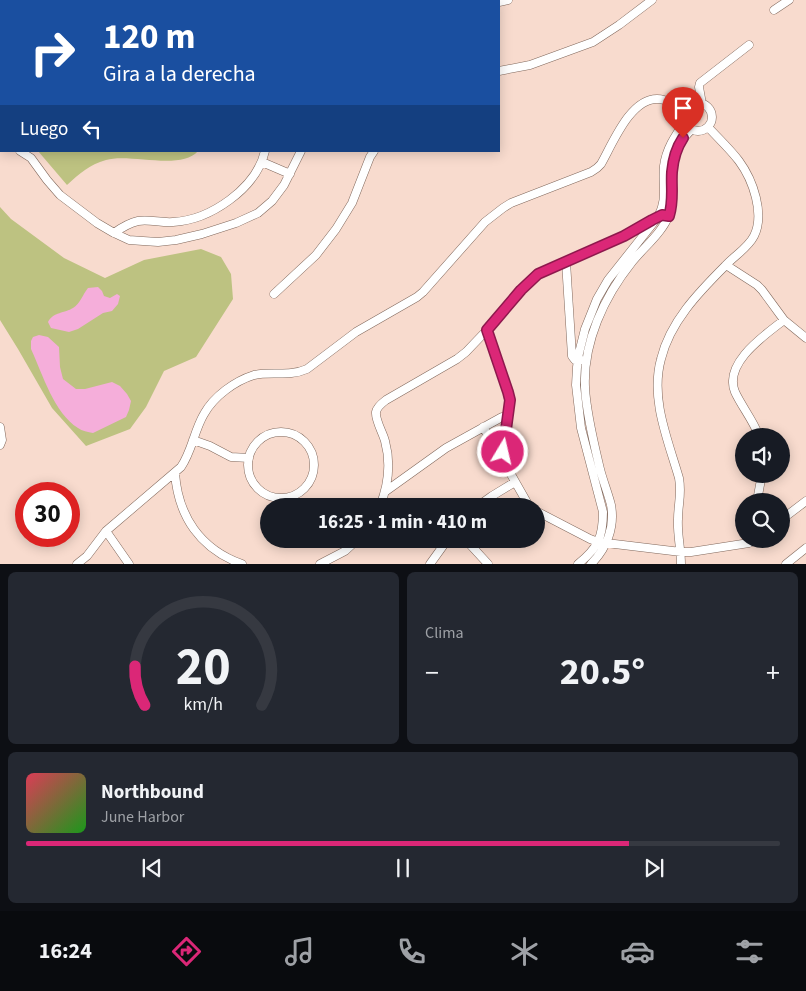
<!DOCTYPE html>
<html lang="es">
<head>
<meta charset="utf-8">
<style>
	:root { --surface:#171b24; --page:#242831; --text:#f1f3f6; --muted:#9ea1a6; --line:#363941; --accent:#db2777 }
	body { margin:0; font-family:"Source Sans 3",sans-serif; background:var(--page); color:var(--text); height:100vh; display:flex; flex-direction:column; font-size:19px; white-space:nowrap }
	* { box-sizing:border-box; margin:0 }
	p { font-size:16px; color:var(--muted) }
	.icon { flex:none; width:28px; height:28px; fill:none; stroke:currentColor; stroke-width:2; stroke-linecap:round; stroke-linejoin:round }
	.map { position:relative; height:564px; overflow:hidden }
	.panel { display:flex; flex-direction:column; gap:8px; padding:8px; background:#0d0f14; flex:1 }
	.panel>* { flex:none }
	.hud { position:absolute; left:0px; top:0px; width:500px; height:152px; box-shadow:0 2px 12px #0003; background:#1a4fa0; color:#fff; overflow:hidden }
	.controls { position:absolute; left:735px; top:428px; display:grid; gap:10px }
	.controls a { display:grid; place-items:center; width:55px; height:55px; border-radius:50%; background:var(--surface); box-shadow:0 2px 12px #0003; font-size:25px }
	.speed { position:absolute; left:15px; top:482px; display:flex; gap:10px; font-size:25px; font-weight:700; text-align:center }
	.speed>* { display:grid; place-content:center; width:65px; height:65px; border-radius:50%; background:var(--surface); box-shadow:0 2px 12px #0003; line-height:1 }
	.speed .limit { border:8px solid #d22; background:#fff; color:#111 }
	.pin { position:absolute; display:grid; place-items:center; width:42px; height:42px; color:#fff; margin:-51px -21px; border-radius:50% 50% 50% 0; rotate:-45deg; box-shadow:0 0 5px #0007 }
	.pin .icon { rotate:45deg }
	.me { position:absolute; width:55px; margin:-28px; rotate:9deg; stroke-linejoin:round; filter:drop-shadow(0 0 4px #0008) }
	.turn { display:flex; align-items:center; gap:18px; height:105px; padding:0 20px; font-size:22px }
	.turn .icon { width:65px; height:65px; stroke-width:2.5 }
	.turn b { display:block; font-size:35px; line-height:42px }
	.then { display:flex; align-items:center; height:48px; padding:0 20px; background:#0003; gap:10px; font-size:19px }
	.big { font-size:38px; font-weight:700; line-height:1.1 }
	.panel .tile { flex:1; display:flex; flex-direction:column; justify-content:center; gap:8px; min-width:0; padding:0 18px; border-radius:8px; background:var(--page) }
	.panel .dial { align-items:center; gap:0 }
	.dial svg { height:130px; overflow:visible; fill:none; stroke:var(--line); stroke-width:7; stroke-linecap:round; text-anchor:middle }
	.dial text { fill:var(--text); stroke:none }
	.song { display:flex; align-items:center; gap:15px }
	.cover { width:60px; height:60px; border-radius:8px; background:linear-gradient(135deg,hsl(350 70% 55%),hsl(120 70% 35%)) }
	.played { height:5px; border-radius:2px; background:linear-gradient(90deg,var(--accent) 80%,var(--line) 80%) }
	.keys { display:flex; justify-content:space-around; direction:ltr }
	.heat { display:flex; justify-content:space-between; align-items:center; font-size:28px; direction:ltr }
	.panel .tiles { flex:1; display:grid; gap:8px; grid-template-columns:1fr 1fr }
	.tile:last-child { grid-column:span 2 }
	.trip { position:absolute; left:260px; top:498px; width:285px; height:50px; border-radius:25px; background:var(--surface); box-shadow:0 2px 12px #0003; font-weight:700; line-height:50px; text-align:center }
	.tab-bar { display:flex; height:80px; justify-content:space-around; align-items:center; background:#090b0e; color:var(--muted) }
	.tab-bar .icon { width:35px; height:35px }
	.tab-bar .on { color:var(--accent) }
	.tab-bar b { font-size:22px; color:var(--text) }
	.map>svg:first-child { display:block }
	.green { fill:#bdc281 }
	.water { fill:#f5aeda }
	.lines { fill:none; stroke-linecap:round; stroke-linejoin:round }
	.minor-casing { stroke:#81685c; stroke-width:9 }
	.minor { stroke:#fff; stroke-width:8 }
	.route-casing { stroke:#8e194d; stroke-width:12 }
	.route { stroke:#db2777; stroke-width:9 }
</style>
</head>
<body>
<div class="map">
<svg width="806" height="564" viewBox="0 0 806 564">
	<rect width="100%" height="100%" fill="#f8dbce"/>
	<path class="green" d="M38 151H198C181 171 130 153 106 160 89 165 80 173 67 185Z
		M0 207 11 219 64 258 105 278 144 260 201 249 221 257 231 274 233 299 196 357 164 371 146 407 130 429 86 446 52 408 18 349 0 320Z"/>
	<path class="water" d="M98 287 102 291 104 296 110 298 117 294 120 296 118 304 112 311 103 313 78 329 69 332 51 328 48 322C53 312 65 313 73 308 80 304 83 294 88 288Z
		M39 335 48 337 59 347 60 367 63 379 76 389H85L112 382 120 386 127 394 131 401 129 410 126 417 93 433C88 432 82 431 78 428 54 413 43 375 31 349V341L33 337Z"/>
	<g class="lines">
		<g class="minor-casing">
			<path id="minor" d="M8 1 9 0
				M232 1V0
				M387 1 389 0
				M499 2 508 0
				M0 10 1 9
				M774 10 789 0
				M499 71 530 65 593 42 619 25 652 0
				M684 117a14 14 0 1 1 28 0a14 14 0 1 1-28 0Z
				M702 104 699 87 700 83 749 45
				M0 141H1
				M20 151 31 158 47 180 60 195 97 223 114 233 129 240 143 241 158 242 176 240 202 234 236 223 258 213 272 201 284 185 301 151
				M262 162 290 174
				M114 233C121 228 129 223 138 221 149 219 161 223 173 222 210 220 256 189 265 151
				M566 262 572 356 575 360H581
				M726 265 757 285 762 290 784 320 806 338
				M274 294 316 255 336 229 352 203 370 157 374 151
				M487 330 508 392 509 407 503 449V452L500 455
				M0 427 2 440 0 445
				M483 427 500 455 529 506
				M248 465a33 33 0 1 1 66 0a33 33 0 1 1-66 0Z
				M759 436C753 420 742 407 735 392 723 363 765 335 784 320
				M193 440 210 446 231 457 249 458
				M175 473C178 516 200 549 242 564
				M386 491 446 448 502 417H508
				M757 501 762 474
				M380 506C388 486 391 463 385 441 383 433 375 420 376 412 377 407 382 403 386 400L457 359 466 352 487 330 521 290 539 274 625 236 648 222 655 218
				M478 506 492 496 515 482
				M536 511 590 539 598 542 681 552H691L749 543 758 539
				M781 520 806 501
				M106 531 129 564
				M465 539 488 564
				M77 564 87 556 106 531 181 467C192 451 194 431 204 414 214 396 235 381 254 375 272 371 289 377 307 369L356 332 417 297 423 292 485 222 503 208 511 203 591 172 597 168 601 164C613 143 630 99 657 99 667 99 677 105 687 108
				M320 564 345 551 358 539
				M430 564 448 539
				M578 564C598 548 603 537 603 512L581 428 576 385 577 367 579 353 585 329 597 299 608 280 658 217C668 199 662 185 664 166 666 149 675 136 684 123
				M591 564C607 548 615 527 611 505 608 493 603 481 600 469 594 444 586 412 585 387 583 342 604 297 632 262 644 247 662 233 669 215 673 205 672 195 672 185 671 163 675 146 691 130
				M681 564C681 549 677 533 678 519 678 504 682 494 679 478 668 440 650 399 661 359 670 322 698 293 725 266 734 256 748 248 754 236 765 214 753 180 739 161 730 149 718 138 708 127
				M786 564 806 548"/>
		</g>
		<use href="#minor" class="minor"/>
	</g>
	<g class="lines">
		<g class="route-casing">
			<path id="route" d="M503 452 510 400 508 392 487 330 521 290 538 274 624 236 652 220 662 215 669 216C674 201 671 187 672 172 673 160 677 147 683 138"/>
		</g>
		<use href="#route" class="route"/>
	</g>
</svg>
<div class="controls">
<a><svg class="icon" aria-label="sound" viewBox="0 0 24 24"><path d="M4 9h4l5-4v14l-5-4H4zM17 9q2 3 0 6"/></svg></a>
<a><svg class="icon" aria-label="search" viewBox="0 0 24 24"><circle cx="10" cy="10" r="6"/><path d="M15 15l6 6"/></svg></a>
</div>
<div class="speed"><div class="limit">30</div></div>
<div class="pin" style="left:683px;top:138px;background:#d93025"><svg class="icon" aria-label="arrive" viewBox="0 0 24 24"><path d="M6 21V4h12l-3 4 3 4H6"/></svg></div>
<svg class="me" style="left:503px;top:452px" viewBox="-20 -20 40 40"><circle r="17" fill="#db2777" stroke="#fff" stroke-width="3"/><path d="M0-11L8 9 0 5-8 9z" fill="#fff"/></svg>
<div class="trip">16:25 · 1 min · 410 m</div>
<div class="hud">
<div class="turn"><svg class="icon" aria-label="right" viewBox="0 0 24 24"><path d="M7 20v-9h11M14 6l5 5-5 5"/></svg><div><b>120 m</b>Gira a la derecha</div></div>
<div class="then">Luego<svg class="icon" aria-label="left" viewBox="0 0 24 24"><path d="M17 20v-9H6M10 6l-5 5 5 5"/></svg></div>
</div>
</div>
<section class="panel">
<div class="tiles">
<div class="tile dial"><svg viewBox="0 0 100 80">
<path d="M14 69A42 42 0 1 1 86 69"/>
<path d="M14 69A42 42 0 0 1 8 45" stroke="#db2777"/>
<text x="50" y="56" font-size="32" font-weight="700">20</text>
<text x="50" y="72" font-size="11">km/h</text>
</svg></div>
<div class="tile"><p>Clima</p>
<div class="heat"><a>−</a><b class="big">20.5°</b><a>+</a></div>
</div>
<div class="tile">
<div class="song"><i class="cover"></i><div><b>Northbound</b><p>June Harbor</p></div></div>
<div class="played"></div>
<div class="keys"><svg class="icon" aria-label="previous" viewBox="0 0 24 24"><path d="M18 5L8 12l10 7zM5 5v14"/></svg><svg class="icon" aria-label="pause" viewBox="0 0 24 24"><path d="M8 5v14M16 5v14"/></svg><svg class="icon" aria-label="next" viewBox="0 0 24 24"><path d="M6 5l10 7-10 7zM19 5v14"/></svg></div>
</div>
</div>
</section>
<nav class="tab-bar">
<b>16:24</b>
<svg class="icon on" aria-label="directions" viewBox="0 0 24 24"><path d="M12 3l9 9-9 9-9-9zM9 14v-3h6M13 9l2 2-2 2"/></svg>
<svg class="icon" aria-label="music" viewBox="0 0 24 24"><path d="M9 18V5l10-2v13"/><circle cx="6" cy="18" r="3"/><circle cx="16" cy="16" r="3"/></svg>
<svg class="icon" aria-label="phone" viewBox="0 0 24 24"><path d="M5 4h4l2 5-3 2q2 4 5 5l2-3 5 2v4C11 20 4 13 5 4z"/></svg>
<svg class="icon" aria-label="climate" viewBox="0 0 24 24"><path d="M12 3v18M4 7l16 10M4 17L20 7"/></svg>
<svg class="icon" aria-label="car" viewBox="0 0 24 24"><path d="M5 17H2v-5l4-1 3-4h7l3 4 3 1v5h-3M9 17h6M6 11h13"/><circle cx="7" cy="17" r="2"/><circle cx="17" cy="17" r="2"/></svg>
<svg class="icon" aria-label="filters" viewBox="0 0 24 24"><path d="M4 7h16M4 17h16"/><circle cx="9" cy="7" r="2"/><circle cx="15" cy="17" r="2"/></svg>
</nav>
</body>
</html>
